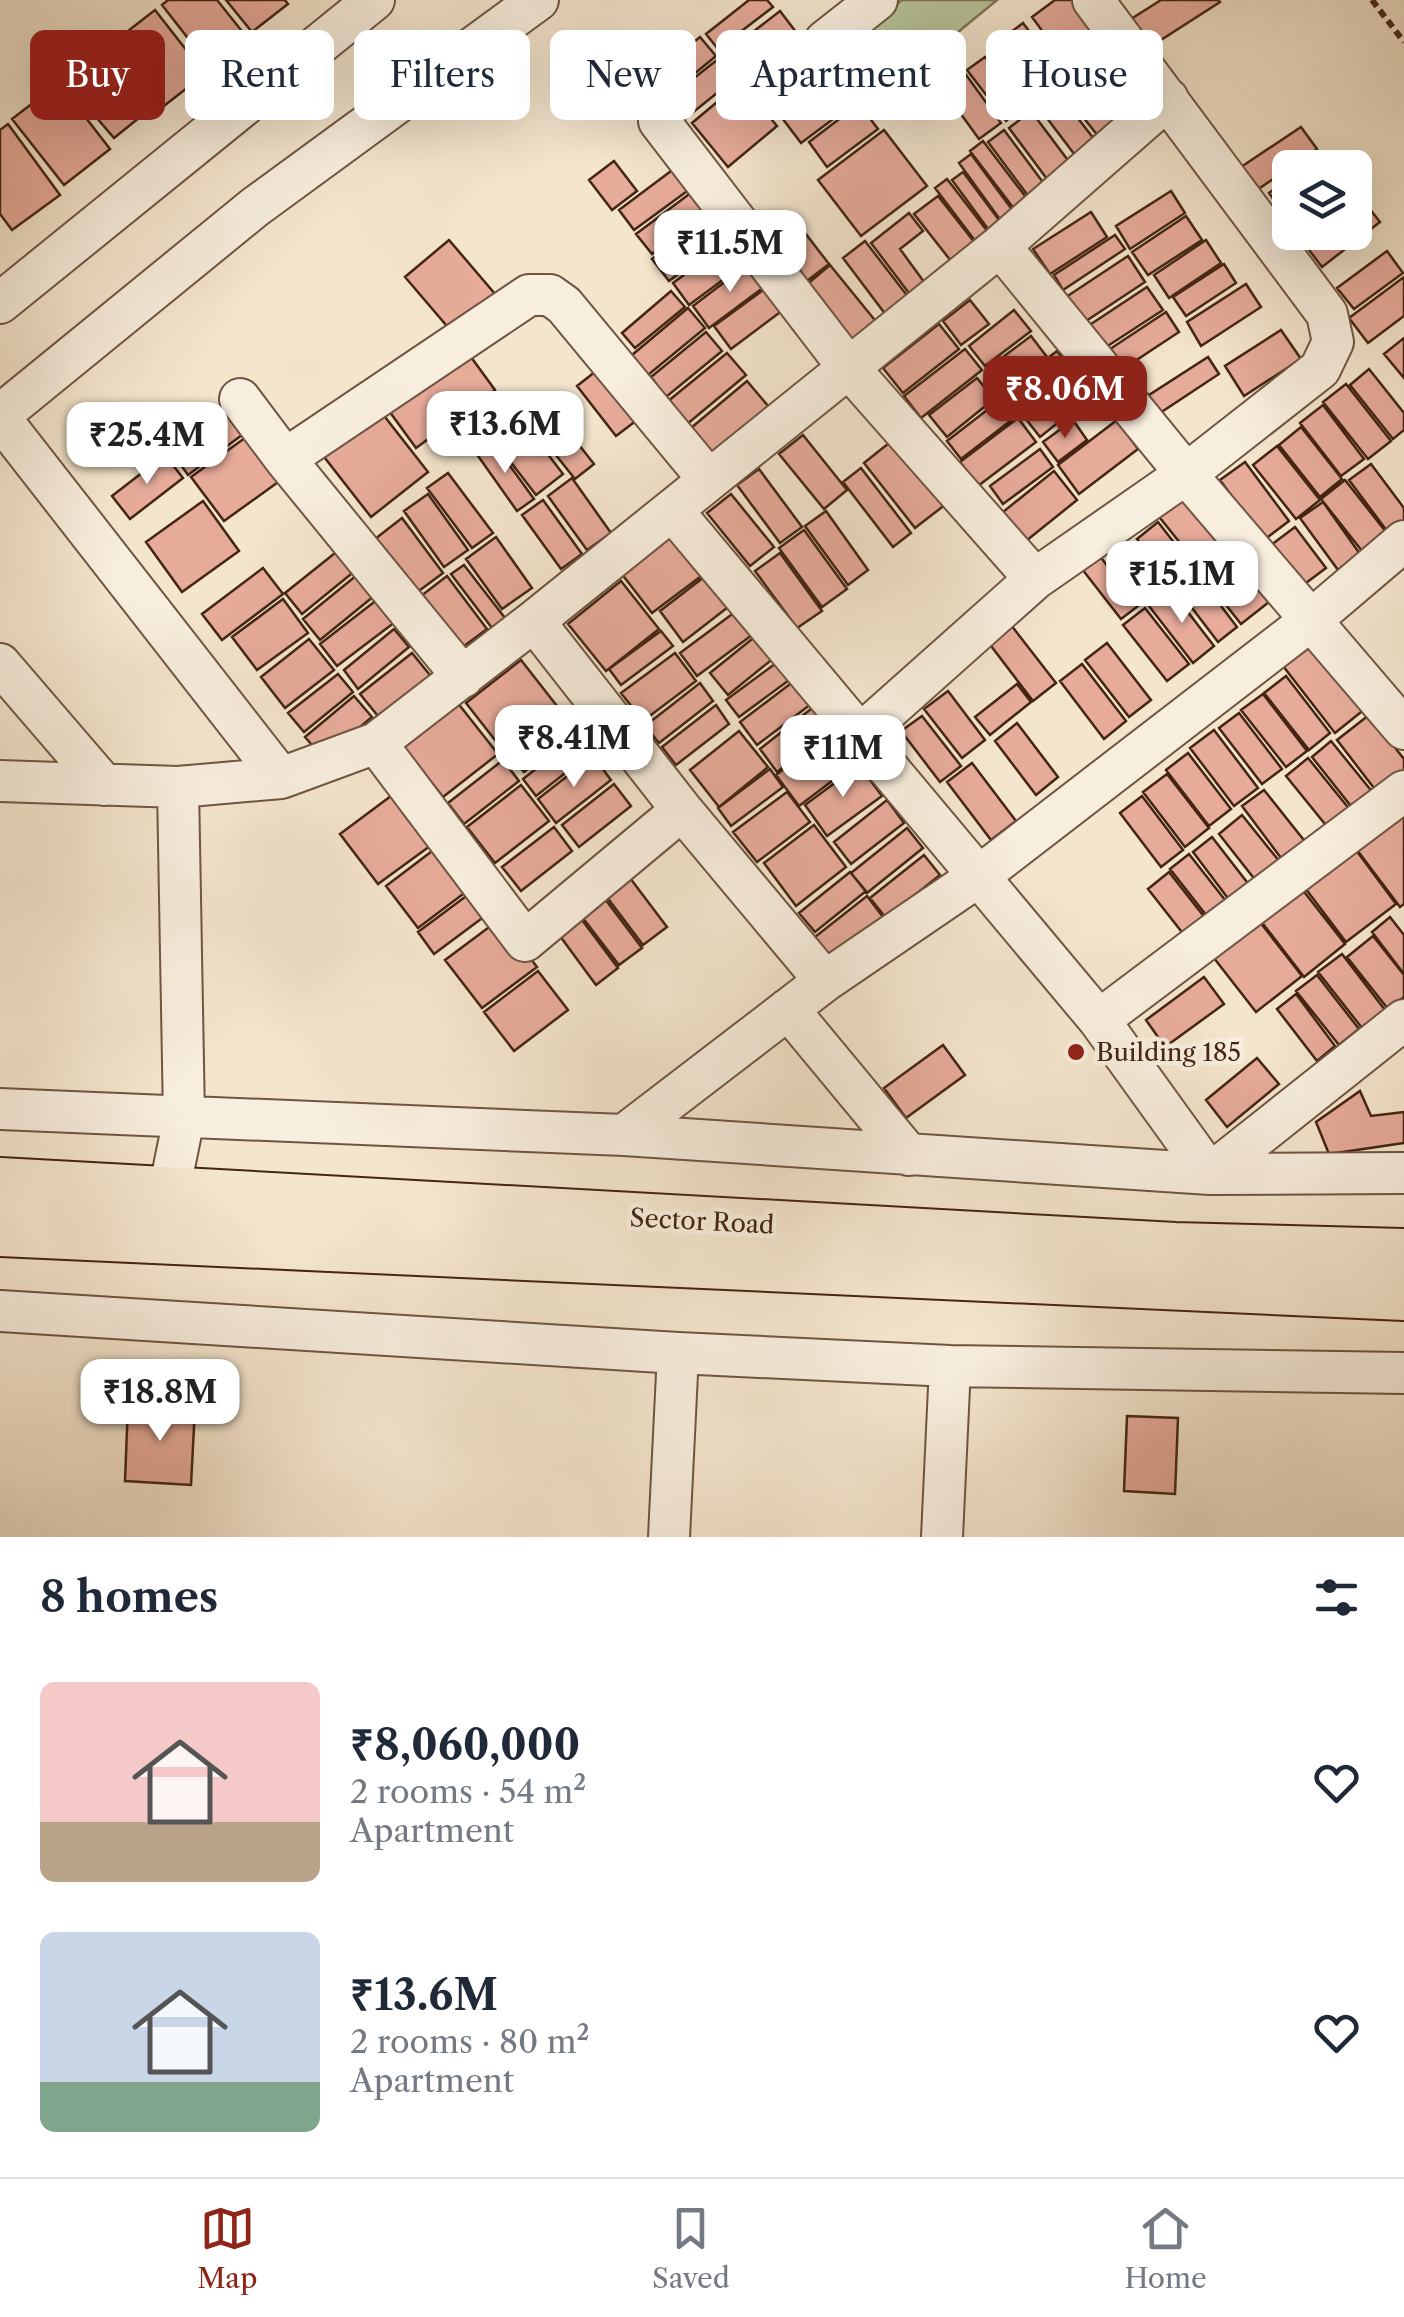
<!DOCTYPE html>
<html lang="en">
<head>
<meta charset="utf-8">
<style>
	body { margin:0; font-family:"Libre Caslon Text",serif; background:#f6f6f7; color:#1f2937; height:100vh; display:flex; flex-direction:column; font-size:38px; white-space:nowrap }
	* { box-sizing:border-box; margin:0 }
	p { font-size:32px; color:#747a83 }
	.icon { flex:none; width:55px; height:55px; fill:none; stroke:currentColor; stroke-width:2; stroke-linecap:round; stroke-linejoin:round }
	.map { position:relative; height:1537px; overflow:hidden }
	.side { display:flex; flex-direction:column; background:#fff; flex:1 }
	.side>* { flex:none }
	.top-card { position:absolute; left:30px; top:30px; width:1345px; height:90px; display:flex; gap:20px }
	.fabs { position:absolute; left:1272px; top:150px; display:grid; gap:20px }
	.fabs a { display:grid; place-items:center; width:100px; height:100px; border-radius:15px; background:#fff; box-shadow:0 10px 40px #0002; font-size:50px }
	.price { position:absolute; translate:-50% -85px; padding:0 22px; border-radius:20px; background:#fff; color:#222; font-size:32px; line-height:65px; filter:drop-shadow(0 2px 5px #0008) }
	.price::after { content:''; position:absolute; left:50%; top:60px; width:30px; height:22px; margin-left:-15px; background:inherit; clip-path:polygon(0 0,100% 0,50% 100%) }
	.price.selected { background:#8f2418; color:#fff }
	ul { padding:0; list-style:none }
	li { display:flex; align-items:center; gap:30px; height:250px; padding:0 40px }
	li span { display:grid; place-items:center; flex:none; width:280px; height:200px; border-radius:15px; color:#555 }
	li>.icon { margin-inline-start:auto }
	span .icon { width:120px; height:120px; fill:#fffc; stroke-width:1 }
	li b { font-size:42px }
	h2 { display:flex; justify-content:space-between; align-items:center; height:120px; padding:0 40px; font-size:42px }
	.tag { padding:0 35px; border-radius:15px; background:#fff; box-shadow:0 10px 40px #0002; font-size:35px; line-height:90px }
	.tag.selected { background:#8f2418; color:#fff }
	.menu { display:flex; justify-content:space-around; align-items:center; height:140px; border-top:2px solid #e0e1e3; background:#fff; font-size:28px; color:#747a83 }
	.menu a { display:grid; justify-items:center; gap:5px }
	.menu .selected { color:#8f2418 }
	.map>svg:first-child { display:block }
	.green { fill:#b8c59b; stroke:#7e7556; stroke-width:2.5 }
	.building { fill:#e7ab9a; stroke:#432512; stroke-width:2.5 }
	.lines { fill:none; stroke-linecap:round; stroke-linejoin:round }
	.minor-casing { stroke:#6f5541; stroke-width:44 }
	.major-casing { stroke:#432512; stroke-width:56 }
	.path { stroke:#432512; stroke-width:6; stroke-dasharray:8 5; stroke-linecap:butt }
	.minor { stroke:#f8eede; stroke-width:40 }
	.major { stroke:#f4e5cd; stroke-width:52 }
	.poi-dot { fill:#8f2418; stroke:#f8eede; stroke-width:4 }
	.labels { text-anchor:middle; stroke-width:9; stroke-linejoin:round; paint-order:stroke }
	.poi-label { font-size:25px; fill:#432512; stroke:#f8eede; text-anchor:start }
	.street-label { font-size:25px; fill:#432512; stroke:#f8eede }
</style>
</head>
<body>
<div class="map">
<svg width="1404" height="1537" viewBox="0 0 1404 1537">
	<rect width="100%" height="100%" fill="#f4e5cd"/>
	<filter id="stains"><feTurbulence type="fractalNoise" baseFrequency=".002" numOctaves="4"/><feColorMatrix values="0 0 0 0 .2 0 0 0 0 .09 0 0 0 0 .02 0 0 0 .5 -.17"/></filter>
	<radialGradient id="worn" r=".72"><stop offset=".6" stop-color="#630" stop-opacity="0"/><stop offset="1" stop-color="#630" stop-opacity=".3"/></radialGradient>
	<path class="green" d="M 902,0 L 997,0 L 877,99 L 839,51 Z"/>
	<path class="building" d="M 168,0 L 217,0 L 249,40 L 212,69 L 162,5 Z
		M 226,0 L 285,0 L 288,4 L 252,32 Z
		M 749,0 L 767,0 L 773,7 L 718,49 L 706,34 Z
		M 1055,0 L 1076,0 L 1107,42 L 1071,70 L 1032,17 Z
		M 1161,0 L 1218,0 L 1220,2 L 1150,47 L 1131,19 Z
		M 155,10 L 205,74 L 160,109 L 110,45 Z
		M 780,11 L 796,32 L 741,74 L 726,53 Z
		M 1023,23 L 1062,75 L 1027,102 L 988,49 Z
		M 801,34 L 826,67 L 771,109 L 746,75 Z
		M 700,37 L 716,56 L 666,97 L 650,78 Z
		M 103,51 L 150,109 L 114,138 L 66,82 Z
		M 722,56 L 738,76 L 686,118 L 670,97 Z
		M 985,57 L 1023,107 L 1006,121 L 967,70 Z
		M 1097,67 L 1135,115 L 1102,141 L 1064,93 Z
		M 830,68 L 856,102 L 801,143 L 776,110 Z
		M 964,72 L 1001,123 L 979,139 L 942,88 Z
		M 741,82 L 777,126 L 728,167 L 692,123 Z
		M 59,83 L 110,149 L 64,185 L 12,119 Z
		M 1056,90 L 1101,148 L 1081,163 L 1037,105 Z
		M 859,104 L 878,129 L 827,167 L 809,142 Z
		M 1031,111 L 1073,167 L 1050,183 L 1009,128 Z
		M 8,124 L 60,195 L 12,230 L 0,214 L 0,130 Z
		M 1301,127 L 1317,149 L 1257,190 L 1241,167 Z
		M 884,130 L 927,186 L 861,236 L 818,180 Z
		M 1004,130 L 1045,185 L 1029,197 L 988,142 Z
		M 983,141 L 1028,200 L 1015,210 L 970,151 Z
		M 971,154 L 1016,215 L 1004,225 L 959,163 Z
		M 1319,156 L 1328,168 L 1303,168 Z
		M 614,161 L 637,191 L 612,210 L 589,180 Z
		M 675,168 L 690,189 L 634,230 L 619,210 Z
		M 963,172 L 1002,224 L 991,233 L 952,180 Z
		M 1290,177 L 1290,205 L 1282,211 L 1269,193 Z
		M 947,179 L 988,232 L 976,242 L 935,188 Z
		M 1171,191 L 1185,213 L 1130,249 L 1116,226 Z
		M 692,192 L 708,213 L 652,254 L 636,234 Z
		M 1358,194 L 1380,222 L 1322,267 L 1300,238 L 1307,232 L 1355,232 L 1355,196 Z
		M 938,196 L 975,243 L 951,261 L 914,214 Z
		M 1091,212 L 1107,237 L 1050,274 L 1033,249 Z
		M 909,213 L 923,231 L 900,249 L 927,286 L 912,297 L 871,243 Z
		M 711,214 L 728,237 L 669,281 L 652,259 Z
		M 1186,216 L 1202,240 L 1148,275 L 1132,252 Z
		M 795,220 L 829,264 L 803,284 L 770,240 Z
		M 1115,235 L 1125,249 L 1063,290 L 1054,275 Z
		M 449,240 L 496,295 L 452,332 L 405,277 Z
		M 731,240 L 747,262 L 689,305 L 673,283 Z
		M 1206,240 L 1221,263 L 1169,298 L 1154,275 Z
		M 865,241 L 909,298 L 886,315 L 843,258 Z
		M 1387,251 L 1403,273 L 1354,309 L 1337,288 Z
		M 1128,256 L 1145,282 L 1083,323 L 1066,297 Z
		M 751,262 L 768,284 L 709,328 L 693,306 Z
		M 1224,264 L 1236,283 L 1186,316 L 1173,297 Z
		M 830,265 L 878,324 L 852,345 L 805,286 Z
		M 1404,277 L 1404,316 L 1368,343 L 1349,318 Z
		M 1246,284 L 1261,307 L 1201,346 L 1187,322 Z
		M 770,285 L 787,307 L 731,349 L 714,326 Z
		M 1147,287 L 1163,310 L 1103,349 L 1088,326 Z
		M 671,291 L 685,307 L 635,348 L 622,333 Z
		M 970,300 L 989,324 L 961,345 L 943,321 Z
		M 688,308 L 705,328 L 648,375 L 632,355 Z
		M 1014,310 L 1031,331 L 985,366 L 969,346 Z
		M 1166,312 L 1179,332 L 1120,371 L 1107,351 Z
		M 939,324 L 959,349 L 903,393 L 883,368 Z
		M 1281,330 L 1301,359 L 1244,396 L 1225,366 Z
		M 706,332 L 722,351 L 666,397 L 651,377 Z
		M 1031,336 L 1047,357 L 1003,390 L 987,369 Z
		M 1404,338 L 1404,378 L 1384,354 Z
		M 463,346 L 495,390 L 416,448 L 384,404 Z
		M 965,349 L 982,370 L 921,418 L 904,396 Z
		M 1057,351 L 1072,371 L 1021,411 L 1005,391 Z
		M 727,353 L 746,375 L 686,425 L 667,402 Z
		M 1208,357 L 1219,374 L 1157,415 L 1146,397 Z
		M 605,364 L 645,414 L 616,436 L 577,386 Z
		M 1369,369 L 1404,413 L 1404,430 L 1393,439 L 1350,385 Z
		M 1077,372 L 1094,394 L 1040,437 L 1022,414 Z
		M 977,378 L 994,399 L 947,437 L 929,415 Z
		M 747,381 L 769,407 L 713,454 L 691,428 Z
		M 1346,384 L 1391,441 L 1368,459 L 1323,402 Z
		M 1004,397 L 1018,415 L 961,459 L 947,441 Z
		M 1323,405 L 1364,459 L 1341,476 L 1300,423 Z
		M 378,408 L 428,472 L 371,517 L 321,453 Z
		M 550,408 L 594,464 L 575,479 L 531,424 Z
		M 225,412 L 242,435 L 188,475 L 171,451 Z
		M 517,414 L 563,474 L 536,495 L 490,435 Z
		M 1018,418 L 1036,442 L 978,486 L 960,462 Z
		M 1073,420 L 1087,440 L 1058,462 L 1043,442 Z
		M 1117,420 L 1138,449 L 1079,494 L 1058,465 Z
		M 1301,427 L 1342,479 L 1320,497 L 1279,445 Z
		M 249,435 L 281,480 L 224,521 L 191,477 Z
		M 803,435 L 847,490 L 824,509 L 779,454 Z
		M 894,439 L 946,504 L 915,528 L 864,463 Z
		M 492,441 L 534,499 L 517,511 L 476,453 Z
		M 1277,446 L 1320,500 L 1296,519 L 1253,465 Z
		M 1040,449 L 1053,467 L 1003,504 L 990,486 Z
		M 165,455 L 183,478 L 130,519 L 112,496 Z
		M 1245,462 L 1289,521 L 1264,540 L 1220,480 Z
		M 1371,464 L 1404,508 L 1404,525 L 1390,535 L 1349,480 Z
		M 861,468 L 911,533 L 893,547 L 843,482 Z
		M 759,469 L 802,527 L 780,543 L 737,485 Z
		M 1054,471 L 1077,500 L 1026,541 L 1003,512 Z
		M 448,473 L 493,533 L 472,548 L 427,488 Z
		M 572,478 L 611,533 L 587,550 L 548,496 Z
		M 1345,480 L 1390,537 L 1366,556 L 1321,499 Z
		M 1181,493 L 1218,540 L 1193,559 L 1156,513 Z
		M 428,494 L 468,550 L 444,567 L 404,511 Z
		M 731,494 L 774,547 L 750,566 L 707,513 Z
		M 543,500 L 582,554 L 561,569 L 522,515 Z
		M 203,501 L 239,551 L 182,592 L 146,542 Z
		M 1323,502 L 1360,554 L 1338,570 L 1300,518 Z
		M 826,511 L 868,570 L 848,585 L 805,526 Z
		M 402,518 L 443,573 L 416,593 L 375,539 Z
		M 1158,522 L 1190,563 L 1169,579 L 1137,539 Z
		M 1295,527 L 1326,568 L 1302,586 L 1271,545 Z
		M 677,530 L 708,571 L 652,613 L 621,573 Z
		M 804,530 L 847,589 L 822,607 L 779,548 Z
		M 496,537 L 532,588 L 502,609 L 466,559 Z
		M 1224,545 L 1269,602 L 1241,624 L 1196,567 Z
		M 340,549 L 356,570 L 302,614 L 285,593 Z
		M 780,553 L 822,611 L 797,628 L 755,571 Z
		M 1099,555 L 1138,606 L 1121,619 L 1082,569 Z
		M 464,565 L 505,618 L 492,628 L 451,574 Z
		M 263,568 L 283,594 L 222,640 L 202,614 Z
		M 1192,568 L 1237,627 L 1218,642 L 1173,583 Z
		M 708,574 L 732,604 L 683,642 L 660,611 Z
		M 357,575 L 374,596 L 320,640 L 303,619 Z
		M 447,576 L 487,629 L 460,649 L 421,596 Z
		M 621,581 L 659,629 L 606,671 L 568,624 Z
		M 1171,590 L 1214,646 L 1193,663 L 1149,606 Z
		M 283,599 L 308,633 L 257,670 L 232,637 Z
		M 378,599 L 395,622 L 337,666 L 320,644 Z
		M 1145,608 L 1189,664 L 1167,681 L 1123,625 Z
		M 739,609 L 756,632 L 697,676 L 680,653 Z
		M 1011,625 L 1056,683 L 1033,701 L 988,642 Z
		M 394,629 L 409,647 L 358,689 L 344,670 Z
		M 661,631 L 673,646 L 621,685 L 609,669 Z
		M 757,635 L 775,657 L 728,695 L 710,673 Z
		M 309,639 L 334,670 L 285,708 L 261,677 Z
		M 1314,642 L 1366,708 L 1335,733 L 1283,666 Z
		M 1107,643 L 1151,700 L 1129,717 L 1085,660 Z
		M 412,653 L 434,680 L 382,721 L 360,694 Z
		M 675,653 L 696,681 L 643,721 L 621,693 Z
		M 783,658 L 796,675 L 739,717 L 726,700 Z
		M 521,660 L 557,706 L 502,749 L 466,703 Z
		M 1082,664 L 1126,721 L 1104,739 L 1060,681 Z
		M 338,674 L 353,692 L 304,732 L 288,713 Z
		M 1286,676 L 1330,733 L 1309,750 L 1264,693 Z
		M 798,678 L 815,701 L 757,745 L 740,722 Z
		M 700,683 L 713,701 L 659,743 L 645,726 Z
		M 1017,684 L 1031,702 L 990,735 L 975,717 Z
		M 948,691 L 985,740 L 962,758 L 924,709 Z
		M 1263,694 L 1307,751 L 1286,767 L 1241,710 Z
		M 354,696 L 372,717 L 323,758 L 305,737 Z
		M 457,702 L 498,754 L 443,797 L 402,745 Z
		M 716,705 L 729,724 L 676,765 L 662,747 Z
		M 816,705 L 833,728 L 777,772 L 760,749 Z
		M 560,712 L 576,731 L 524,772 L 508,753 Z
		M 1239,713 L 1282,769 L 1262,784 L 1219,728 Z
		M 1369,715 L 1404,759 L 1404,771 L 1377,792 L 1337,740 Z
		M 922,716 L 961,766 L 940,782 L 901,731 Z
		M 1017,723 L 1058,777 L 1036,795 L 995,741 Z
		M 1214,730 L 1258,788 L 1234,806 L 1190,748 Z
		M 739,731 L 768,767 L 719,807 L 690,770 Z
		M 834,731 L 857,762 L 799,806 L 776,775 Z
		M 579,735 L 592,752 L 536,796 L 523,779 Z
		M 1331,741 L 1374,794 L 1354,810 L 1312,757 Z
		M 1188,753 L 1231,809 L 1209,826 L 1166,770 Z
		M 593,756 L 611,780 L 556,823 L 538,799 Z
		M 1308,758 L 1351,811 L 1329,829 L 1286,776 Z
		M 503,760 L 519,781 L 464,824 L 448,803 Z
		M 972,763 L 1016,821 L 991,840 L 947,782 Z
		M 859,765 L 882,796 L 827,836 L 805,805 Z
		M 770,769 L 783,787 L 731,826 L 718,808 Z
		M 1167,774 L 1209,828 L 1185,847 L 1143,792 Z
		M 614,784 L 631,806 L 579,847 L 562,825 Z
		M 521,785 L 549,821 L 495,863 L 467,827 Z
		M 403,787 L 441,838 L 378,884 L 340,834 Z
		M 1264,790 L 1307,844 L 1284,862 L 1242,806 Z
		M 787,792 L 810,822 L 757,862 L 733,832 Z
		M 1142,796 L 1183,850 L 1161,867 L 1120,813 Z
		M 887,800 L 904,823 L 851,864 L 834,842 Z
		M 1404,813 L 1404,904 L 1400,907 L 1354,846 Z
		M 1242,815 L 1284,867 L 1260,886 L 1219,834 Z
		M 814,825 L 846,867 L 796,906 L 764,863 Z
		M 554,827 L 572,851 L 521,891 L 502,867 Z
		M 907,828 L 923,848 L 867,893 L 851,873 Z
		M 1212,837 L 1250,886 L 1230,901 L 1193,852 Z
		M 444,842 L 475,885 L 418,928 L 386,886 Z
		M 1353,846 L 1396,904 L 1346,942 L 1302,884 Z
		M 1189,854 L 1229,905 L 1210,920 L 1170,869 Z
		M 924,855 L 940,875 L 886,918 L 870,898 Z
		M 850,872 L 866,891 L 815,932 L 799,913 Z
		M 1169,872 L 1213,928 L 1192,945 L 1148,889 Z
		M 627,874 L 667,927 L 643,945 L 603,892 Z
		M 1298,884 L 1345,944 L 1304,977 L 1257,916 Z
		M 473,891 L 489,913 L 434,954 L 418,932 Z
		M 602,895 L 642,948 L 619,965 L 579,913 Z
		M 867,896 L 886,921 L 834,963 L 815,937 Z
		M 579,916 L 618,968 L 596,985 L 557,932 Z
		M 1256,917 L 1302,976 L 1256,1012 L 1210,953 Z
		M 1390,917 L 1404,935 L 1404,974 L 1372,932 Z
		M 500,919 L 537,967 L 482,1008 L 445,960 Z
		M 1373,936 L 1404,975 L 1404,997 L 1388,1009 L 1347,957 Z
		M 1342,954 L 1385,1010 L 1362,1028 L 1318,972 Z
		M 538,971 L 568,1010 L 514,1051 L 484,1012 Z
		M 1317,975 L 1359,1029 L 1339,1045 L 1296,991 Z
		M 1204,977 L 1224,1004 L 1165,1047 L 1146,1020 Z
		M 1296,994 L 1335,1046 L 1317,1061 L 1277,1009 Z
		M 943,1045 L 965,1075 L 906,1118 L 884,1088 Z
		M 1257,1058 L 1279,1084 L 1227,1127 L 1206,1100 Z
		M 1360,1091 L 1371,1116 L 1404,1112 L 1404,1143 L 1329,1154 L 1316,1122 Z
		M 128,1404 L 195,1408 L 191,1485 L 125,1481 Z
		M 1127,1416 L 1178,1418 L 1175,1494 L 1124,1491 Z"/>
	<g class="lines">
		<g class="minor-casing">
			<path id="minor" d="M 825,41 L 877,0
				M 659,121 L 848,367 L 1035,579
				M 1000,246 L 1186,474 L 1404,729
				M 0,303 L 374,0
				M 240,399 L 285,459 L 463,677
				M 0,415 L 255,207 L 538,0
				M 0,418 L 281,778
				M 285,459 L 529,295 L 550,295 L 564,305 L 709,480
				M 672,510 L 1099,1020 L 1210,1174
				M 534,621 L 682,810 L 825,981
				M 0,664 L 104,785
				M 861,734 L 1035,579 L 1186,474 L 1320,369 L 1333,342 L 1327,314 L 1093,0
				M 376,743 L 525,941 L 682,810
				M 0,781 L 178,787 L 281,778 L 376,743 L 534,621 L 1000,246 L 1168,99
				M 788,1009 L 909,1155
				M 1099,1020 L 1404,791
				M 0,1109 L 624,1135 L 1210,1174 L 1404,1173
				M 624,1135 L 825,981 L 979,876 L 1310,621 L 1404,541
				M 1210,1174 L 1404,1020
				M 163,1221 L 184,1118 L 178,787
				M 0,1311 L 678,1353 L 950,1366 L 1404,1373
				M 669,1537 L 678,1353
				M 942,1537 L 950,1366"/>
		</g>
		<g class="major-casing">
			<path id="major" d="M 0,1184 L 1175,1249 L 1404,1255
				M 0,1230 L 1404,1294"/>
		</g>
		<path class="path" d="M 1372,0 L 1404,42"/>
		<use href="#minor" class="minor"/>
		<use href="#major" class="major"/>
	</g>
	<circle class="poi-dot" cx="1076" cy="1052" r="10"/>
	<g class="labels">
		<g class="poi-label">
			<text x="1096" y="1061">Building 185</text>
		</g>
		<g class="street-label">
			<text transform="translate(702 1221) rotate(3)" y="9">Sector Road</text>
		</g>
	</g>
	<rect width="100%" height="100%" filter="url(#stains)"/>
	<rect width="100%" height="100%" fill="url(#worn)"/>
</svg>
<div class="fabs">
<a><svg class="icon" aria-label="layers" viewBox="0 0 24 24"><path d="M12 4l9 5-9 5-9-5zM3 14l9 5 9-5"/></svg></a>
</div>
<b class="price" style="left:730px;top:295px">₹11.5M</b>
<b class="price selected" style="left:1065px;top:441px">₹8.06M</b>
<b class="price" style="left:505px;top:476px">₹13.6M</b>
<b class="price" style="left:147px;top:487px">₹25.4M</b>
<b class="price" style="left:1182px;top:626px">₹15.1M</b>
<b class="price" style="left:574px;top:790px">₹8.41M</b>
<b class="price" style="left:843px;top:800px">₹11M</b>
<b class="price" style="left:160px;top:1444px">₹18.8M</b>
<div class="top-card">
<a class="tag selected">Buy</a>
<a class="tag">Rent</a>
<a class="tag">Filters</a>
<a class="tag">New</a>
<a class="tag">Apartment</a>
<a class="tag">House</a>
</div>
</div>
<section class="side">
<h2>8 homes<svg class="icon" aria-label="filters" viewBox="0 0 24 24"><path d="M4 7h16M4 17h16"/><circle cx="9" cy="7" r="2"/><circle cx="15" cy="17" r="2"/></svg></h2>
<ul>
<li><span style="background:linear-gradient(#f6c9c9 70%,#b9a48a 0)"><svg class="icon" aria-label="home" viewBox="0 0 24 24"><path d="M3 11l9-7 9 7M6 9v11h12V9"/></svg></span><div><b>₹8,060,000</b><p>2 rooms · 54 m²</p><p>Apartment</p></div><svg class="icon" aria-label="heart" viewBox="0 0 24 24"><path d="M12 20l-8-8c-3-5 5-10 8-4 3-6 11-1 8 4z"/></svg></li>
<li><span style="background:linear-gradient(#c9d6e8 75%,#7fa58c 0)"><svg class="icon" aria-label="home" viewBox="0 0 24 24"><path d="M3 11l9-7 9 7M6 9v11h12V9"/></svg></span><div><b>₹13.6M</b><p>2 rooms · 80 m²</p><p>Apartment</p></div><svg class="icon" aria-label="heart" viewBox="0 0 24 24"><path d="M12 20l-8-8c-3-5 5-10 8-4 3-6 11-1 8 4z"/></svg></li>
</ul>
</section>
<nav class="menu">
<a class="selected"><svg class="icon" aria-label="map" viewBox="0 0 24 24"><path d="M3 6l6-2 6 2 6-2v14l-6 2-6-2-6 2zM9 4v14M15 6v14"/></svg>Map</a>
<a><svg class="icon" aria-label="saved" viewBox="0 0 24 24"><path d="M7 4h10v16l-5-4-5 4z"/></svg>Saved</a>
<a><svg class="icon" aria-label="home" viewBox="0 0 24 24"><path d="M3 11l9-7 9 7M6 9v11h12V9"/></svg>Home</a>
</nav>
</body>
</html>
